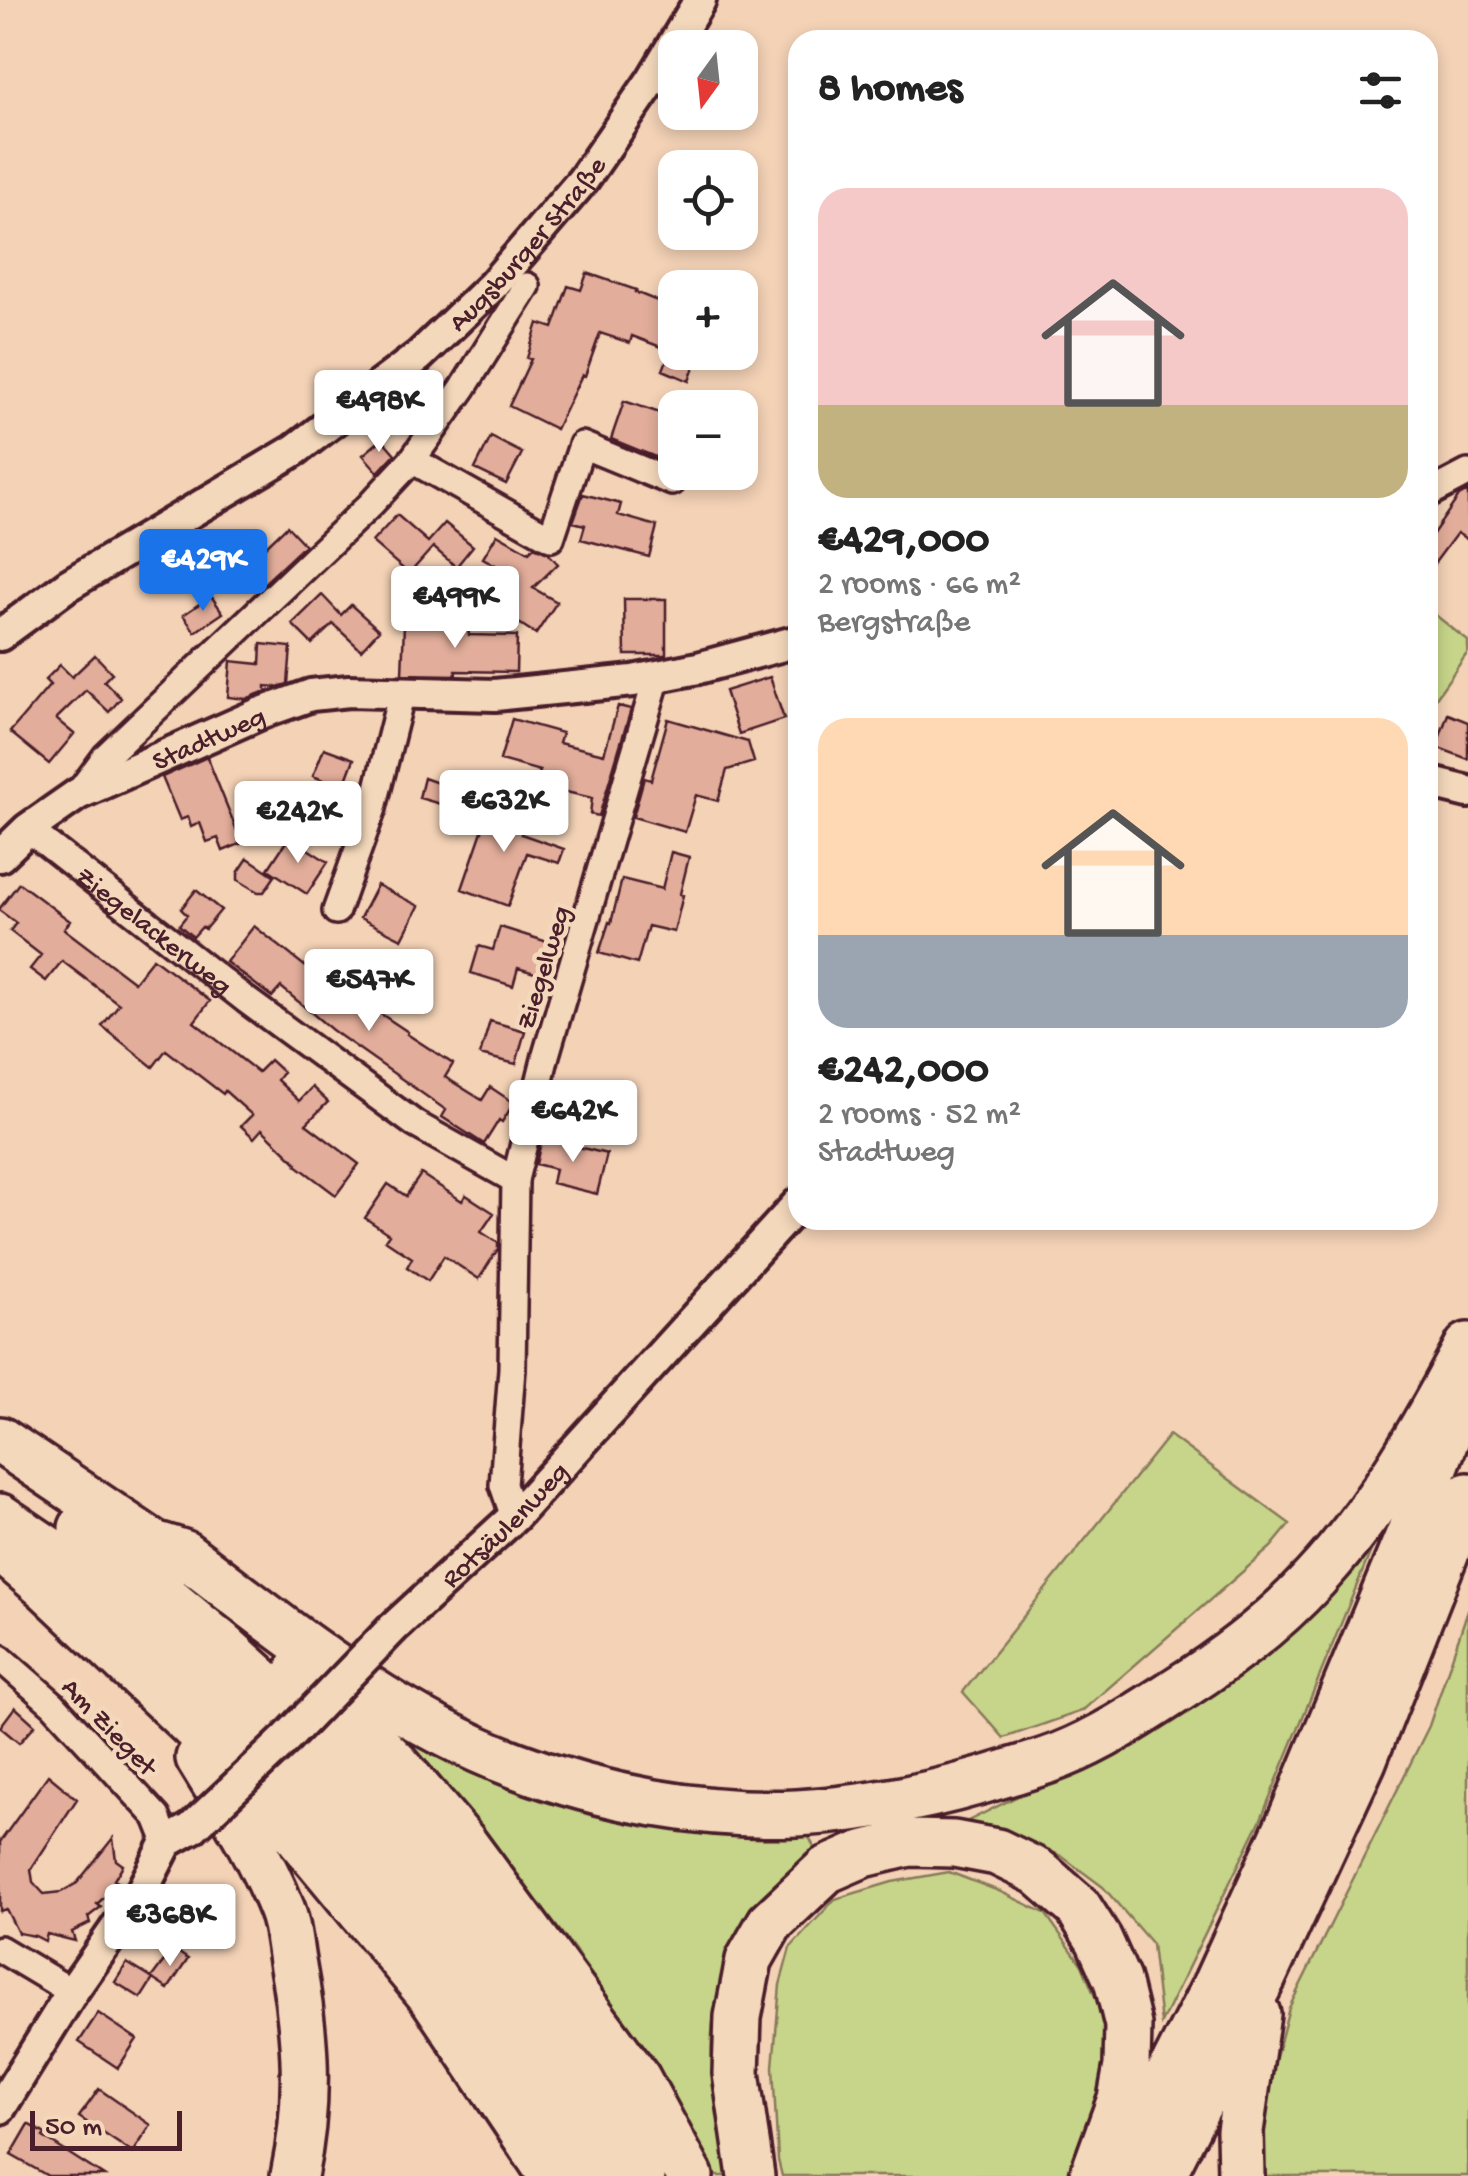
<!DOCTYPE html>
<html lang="en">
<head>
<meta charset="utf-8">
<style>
	body { margin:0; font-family:"Gochi Hand",sans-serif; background:#f6f6f6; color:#222; height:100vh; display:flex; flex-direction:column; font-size:38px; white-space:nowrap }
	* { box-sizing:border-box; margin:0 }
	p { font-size:32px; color:#767676 }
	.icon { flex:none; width:55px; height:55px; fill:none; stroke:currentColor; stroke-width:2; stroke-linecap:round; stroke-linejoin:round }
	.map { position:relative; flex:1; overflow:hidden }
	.side { position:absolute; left:788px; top:30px; width:650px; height:1200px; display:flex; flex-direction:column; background:#fff; border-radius:30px; box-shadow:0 5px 15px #0003 }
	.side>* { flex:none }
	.needle { width:65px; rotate:195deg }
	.buttons { position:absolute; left:658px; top:30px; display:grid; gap:20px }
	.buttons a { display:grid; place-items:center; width:100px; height:100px; border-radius:20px; background:#fff; box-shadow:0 5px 15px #0003; font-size:50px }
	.scale { position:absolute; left:30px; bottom:25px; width:152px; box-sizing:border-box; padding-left:10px; border:5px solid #4a1f2b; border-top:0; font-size:28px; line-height:35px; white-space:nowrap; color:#4a1f2b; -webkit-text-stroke:8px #f4d8bb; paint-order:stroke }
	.price { position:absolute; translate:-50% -85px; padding:0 22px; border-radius:10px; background:#fff; color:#222; font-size:32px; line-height:65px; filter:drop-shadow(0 2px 5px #0008) }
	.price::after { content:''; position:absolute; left:50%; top:60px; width:30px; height:22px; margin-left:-15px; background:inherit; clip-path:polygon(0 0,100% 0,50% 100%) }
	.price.current { background:#1a73e8; color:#fff }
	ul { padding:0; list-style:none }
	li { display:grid; align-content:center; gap:20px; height:530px; padding:0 30px }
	li span { display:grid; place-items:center; height:310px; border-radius:30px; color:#555 }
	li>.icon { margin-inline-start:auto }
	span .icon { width:180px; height:180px; fill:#fffc; stroke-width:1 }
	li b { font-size:42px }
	h2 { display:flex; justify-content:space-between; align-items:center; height:120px; padding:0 30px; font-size:42px }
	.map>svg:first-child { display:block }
	.green { fill:#c6d589; stroke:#887a5a; stroke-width:2.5 }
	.building { fill:#e2ad9a; stroke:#4a1f2b; stroke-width:2.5 }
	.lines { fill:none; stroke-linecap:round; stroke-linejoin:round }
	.minor-casing { stroke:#4a1f2b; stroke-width:32 }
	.tertiary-casing { stroke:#4a1f2b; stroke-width:38 }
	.motorway-casing { stroke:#4a1f2b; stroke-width:52 }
	.minor { stroke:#f4d8bb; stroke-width:25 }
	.tertiary { stroke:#f4d8bb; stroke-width:30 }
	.motorway { stroke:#f4d8bb; stroke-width:45 }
	.tertiary-bridge-casing { stroke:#4a1f2b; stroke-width:38; stroke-linecap:butt }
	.tertiary-bridge { stroke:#f4d8bb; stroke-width:30 }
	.labels { text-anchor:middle; stroke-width:9; stroke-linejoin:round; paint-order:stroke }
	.street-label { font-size:28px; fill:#4a1f2b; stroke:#f4d8bb }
</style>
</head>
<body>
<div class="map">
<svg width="1468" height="2176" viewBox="0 0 1468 2176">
	<rect width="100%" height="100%" fill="#f3d2b6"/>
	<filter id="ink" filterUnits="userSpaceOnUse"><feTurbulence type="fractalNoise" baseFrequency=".01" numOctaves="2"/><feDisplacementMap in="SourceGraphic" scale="20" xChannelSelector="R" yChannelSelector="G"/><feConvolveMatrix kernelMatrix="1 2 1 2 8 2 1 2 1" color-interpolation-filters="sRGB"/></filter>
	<g filter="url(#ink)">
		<path class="green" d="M 1428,609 L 1468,641 L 1468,652 L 1428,709 Z
			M 1169,1435 L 1290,1524 L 1271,1547 L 1082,1711 L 1004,1738 L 963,1692 Z
			M 1384,1519 L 1261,1819 L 1161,2023 L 1152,1944 L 1103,1887 L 1060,1855 L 968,1821 L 1198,1706 L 1308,1609 Z
			M 1468,1610 L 1468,2176 L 1257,2176 L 1252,2148 L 1289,2008 L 1429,1726 Z
			M 401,1735 L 805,1829 L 815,1849 C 802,1861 787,1872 776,1885 C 729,1940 705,2004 713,2077 C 718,2110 725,2143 730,2176 L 711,2176 L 575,1950 L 476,1823 Z
			M 949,1872 L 999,1891 L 1045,1913 L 1082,1965 L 1108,2028 L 1105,2102 L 1070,2176 L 782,2176 L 778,2160 L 773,2067 L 780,1985 L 790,1948 L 835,1899 L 892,1882 Z"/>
		<path class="building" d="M 587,273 L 636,290 L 635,292 L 675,308 L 675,352 L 690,352 L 698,356 L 689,381 L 663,370 L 670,352 L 674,352 L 632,336 L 630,343 L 600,333 L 585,376 L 582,375 L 556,429 L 509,406 L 531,359 L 527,358 L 538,323 L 553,328 L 568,286 L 581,290 Z
			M 624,401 L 675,418 L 675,434 L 665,461 L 611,439 Z
			M 491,437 L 522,453 L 506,484 L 475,469 Z
			M 382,439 L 395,454 L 378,472 L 363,455 Z
			M 1468,491 L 1468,540 L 1457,533 L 1428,572 L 1428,541 L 1459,496 Z
			M 583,494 L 621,504 L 618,515 L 657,526 L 649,557 L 581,539 L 585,525 L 573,522 Z
			M 397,515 L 428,542 L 445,523 L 473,546 L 456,567 L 433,547 L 409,574 L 372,542 Z
			M 287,526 L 305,545 L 256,591 L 239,572 Z
			M 497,534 L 529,552 L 534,547 L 548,553 L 558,564 L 533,588 L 557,602 L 536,634 L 491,605 L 511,574 L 483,558 Z
			M 322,595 L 341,615 L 351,605 L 379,630 L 361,650 L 333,624 L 312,644 L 292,624 Z
			M 211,596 L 223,613 L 195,632 L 183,615 Z
			M 624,599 L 666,599 L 666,655 L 625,655 Z
			M 404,624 L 468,627 L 469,635 L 517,636 L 516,672 L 456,671 L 456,675 L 402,674 Z
			M 261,644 L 291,647 L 288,684 L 277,687 L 266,686 L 266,691 L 246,699 L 228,697 L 231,661 L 260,664 Z
			M 95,655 L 112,673 L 104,681 L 121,698 L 109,712 L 86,690 L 56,719 L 74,734 L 49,764 L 10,732 L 50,685 L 45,680 L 60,665 L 72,677 Z
			M 770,677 L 784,719 L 739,734 L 725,691 Z
			M 618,706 L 631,709 L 599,816 L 590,814 L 592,798 L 536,785 L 540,771 L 500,760 L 512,719 L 562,733 L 559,743 L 604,754 Z
			M 1448,714 L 1468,722 L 1468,759 L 1436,747 Z
			M 668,719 L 748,742 L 754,762 L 727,770 L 718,801 L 696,795 L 685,832 L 633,817 L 644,778 L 651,780 Z
			M 324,748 L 354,759 L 343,788 L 313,776 Z
			M 207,757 L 242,843 L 223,851 L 218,838 L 207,842 L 200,823 L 191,827 L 188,817 L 180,820 L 162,777 Z
			M 424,778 L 463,792 L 458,809 L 419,798 Z
			M 492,802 L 527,814 L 521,834 L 564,849 L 559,863 L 527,853 L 508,906 L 462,889 Z
			M 289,837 L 328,862 L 307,894 L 268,869 Z
			M 671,852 L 689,857 L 680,894 L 683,895 L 674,932 L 648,926 L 637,964 L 599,953 L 609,922 L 611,923 L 622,879 L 662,889 Z
			M 248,858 L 275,876 L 264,892 L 258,892 L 238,880 L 238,873 Z
			M 19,883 L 70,921 L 64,929 L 134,982 L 153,958 L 210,1001 L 194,1022 L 258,1072 L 270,1060 L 283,1072 L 277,1080 L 299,1101 L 312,1087 L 328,1102 L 306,1124 L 359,1164 L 336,1195 L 296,1165 L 297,1163 L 262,1129 L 254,1138 L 241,1126 L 252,1115 L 225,1091 L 223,1094 L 166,1050 L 153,1067 L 102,1026 L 119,1004 L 62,961 L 46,981 L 30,969 L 41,955 L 10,931 L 16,923 L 0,911 L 0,908 Z
			M 377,885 L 419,906 L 402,939 L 360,918 Z
			M 196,890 L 221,910 L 205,929 L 202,927 L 193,937 L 179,925 L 187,915 L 181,909 Z
			M 254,926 L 316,975 L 317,972 L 362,1010 L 366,1004 L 408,1032 L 407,1034 L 453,1064 L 445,1077 L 482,1100 L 490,1087 L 514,1103 L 502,1122 L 499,1120 L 484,1144 L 442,1117 L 446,1110 L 332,1030 L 281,987 L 272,997 L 226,962 Z
			M 500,927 L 551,943 L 541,975 L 518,968 L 513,986 L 471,973 L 479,946 L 493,950 Z
			M 490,1021 L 525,1031 L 516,1064 L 480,1055 Z
			M 542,1138 L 607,1154 L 597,1194 L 552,1183 L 555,1169 L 536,1164 Z
			M 421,1174 L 462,1201 L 466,1195 L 494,1213 L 481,1232 L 498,1243 L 498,1249 L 479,1279 L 444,1256 L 428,1281 L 407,1267 L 412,1258 L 385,1240 L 389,1234 L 365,1218 L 388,1184 L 406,1196 Z
			M 15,1707 L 35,1725 L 19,1743 L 0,1727 Z
			M 48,1775 L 77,1799 L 31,1869 L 33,1882 L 44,1894 L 61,1892 L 77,1883 L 113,1838 L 116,1860 L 123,1865 L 114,1880 L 120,1883 L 97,1904 L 101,1907 L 88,1917 L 90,1923 L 72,1932 L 75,1941 L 47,1934 L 45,1941 L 35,1936 L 18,1933 L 6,1909 L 0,1911 L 0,1842 Z
			M 173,1949 L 188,1959 L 168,1989 L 151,1978 Z
			M 127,1963 L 153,1979 L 141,1998 L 115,1982 Z
			M 98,2013 L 137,2039 L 118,2068 L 79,2042 Z
			M 99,2089 L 151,2125 L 133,2153 L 79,2117 Z
			M 29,2124 L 45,2134 L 43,2137 L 104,2176 L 48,2176 L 11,2155 Z"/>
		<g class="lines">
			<g class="minor-casing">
				<g id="minor">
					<path d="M 412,460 L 551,538 L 582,445 L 672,482"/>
					<path d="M 1428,494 L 1468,473"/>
					<path d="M 78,794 L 106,756 L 370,505 L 412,460 L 463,388 L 527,286"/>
					<path id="s1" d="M 28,829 L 246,1000 L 415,1124 L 515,1180"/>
					<path d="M 336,911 L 373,808 L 402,692"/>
					<path d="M 514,1517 L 503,1485 L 512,1369 L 515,1180 L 546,1055 L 657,677"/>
					<path d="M 0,1658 L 53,1704 L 157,1817 L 167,1842"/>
					<path d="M 0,1949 L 72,1992"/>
				</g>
			</g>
			<g class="tertiary-casing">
				<g id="tertiary">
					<path id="s2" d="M 0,635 L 68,585 L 295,450 L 419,356 L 493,285 L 583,180 L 652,80 L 700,0"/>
					<path d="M 1428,782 L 1468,792"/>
					<path id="s3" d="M 0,856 L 28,829 L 78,794 L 261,713 L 311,695 L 349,691 L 495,695 L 633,681 L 698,668 L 798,641"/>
					<path id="s4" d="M 393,1628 L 514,1517 L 798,1204"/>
					<path d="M 0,2108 L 72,1992 L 142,1891 L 167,1842 L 192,1828"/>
				</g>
			</g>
			<g class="motorway-casing">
				<path id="motorway" d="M 0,1440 L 154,1544 L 176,1561
					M 0,1517 L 62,1559 L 165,1644 L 326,1806 L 474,1985 L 525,2059 L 595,2176
					M 82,1528 L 220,1643 L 293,1709 L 372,1796 L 445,1880 L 565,2044 L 642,2176
					M 154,1544 L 183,1553 C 287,1632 392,1719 516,1765 C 602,1798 704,1817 797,1813 C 869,1809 942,1794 1010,1772 C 1027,1767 1045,1762 1062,1755 C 1102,1739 1140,1714 1177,1690 C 1226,1659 1275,1622 1315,1578 C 1379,1509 1424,1428 1468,1346
					M 0,1548 L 46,1587 L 218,1750 L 300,1838 L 433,1998 L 552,2176
					M 300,1668 L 397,1765 L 463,1842 L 637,2078 L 690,2176
					M 199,1758 C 229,1807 260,1855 281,1908 C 288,1924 289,1944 292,1961 C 306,2037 310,2100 294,2176
					M 1120,2172 L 1214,1988 L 1293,1815 L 1413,1525 L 1456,1412
					M 751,2176 L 736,2073 L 738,2017 L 749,1960 L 770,1923 L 826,1870 L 863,1854 L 909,1843 L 954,1844 L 997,1852 L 1038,1872 L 1078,1907 L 1099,1940 L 1117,1980 L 1128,2025 L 1127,2066 L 1121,2099 L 1093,2176
					M 1162,2176 L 1262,1979 L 1363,1761 L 1468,1496
					M 1241,2176 L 1240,2131 L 1257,2014"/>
			</g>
			<use href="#minor" class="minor"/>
			<use href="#tertiary" class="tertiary"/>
			<use href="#motorway" class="motorway"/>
			<g class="tertiary-bridge-casing">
				<path id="tertiary-bridge" d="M 192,1828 L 286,1739 L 393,1628"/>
			</g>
			<use href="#tertiary-bridge" class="tertiary-bridge"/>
		</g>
	</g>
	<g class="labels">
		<g class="street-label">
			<text dy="10" stroke="none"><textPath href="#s2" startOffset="660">Augsburger Straße</textPath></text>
			<text dy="10" stroke="none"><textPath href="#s3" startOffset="242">Stadtweg</textPath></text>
			<text dy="10" stroke="none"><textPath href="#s1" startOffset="162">Ziegelackerweg</textPath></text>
			<text transform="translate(541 967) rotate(-73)" y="10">Ziegelweg</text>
			<text dy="10" stroke="none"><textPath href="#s4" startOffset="152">Rotsäulenweg</textPath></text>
			<text transform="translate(111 1725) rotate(46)" y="10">Am Zieget</text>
		</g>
	</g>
</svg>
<div class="buttons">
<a><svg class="needle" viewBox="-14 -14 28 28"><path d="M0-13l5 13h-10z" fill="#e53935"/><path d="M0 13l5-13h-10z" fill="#767676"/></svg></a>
<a><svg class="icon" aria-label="locate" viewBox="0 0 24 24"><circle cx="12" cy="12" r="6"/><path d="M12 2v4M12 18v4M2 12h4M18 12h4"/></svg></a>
<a>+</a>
<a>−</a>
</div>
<div class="scale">50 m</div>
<b class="price" style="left:379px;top:455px">€498K</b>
<b class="price current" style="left:203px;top:614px">€429K</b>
<b class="price" style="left:455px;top:651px">€499K</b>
<b class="price" style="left:504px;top:855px">€632K</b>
<b class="price" style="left:298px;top:866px">€242K</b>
<b class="price" style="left:369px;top:1034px">€547K</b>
<b class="price" style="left:573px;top:1165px">€642K</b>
<b class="price" style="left:170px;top:1969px">€368K</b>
<section class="side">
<h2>8 homes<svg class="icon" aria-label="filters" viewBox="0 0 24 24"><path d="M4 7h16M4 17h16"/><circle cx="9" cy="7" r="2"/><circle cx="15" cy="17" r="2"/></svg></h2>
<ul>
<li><span style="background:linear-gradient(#f6c9c9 70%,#c2b280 0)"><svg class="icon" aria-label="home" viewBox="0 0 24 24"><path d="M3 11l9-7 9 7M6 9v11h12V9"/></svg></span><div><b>€429,000</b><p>2 rooms · 66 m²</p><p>Bergstraße</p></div></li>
<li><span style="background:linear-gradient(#ffd9b3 70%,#9aa5b1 0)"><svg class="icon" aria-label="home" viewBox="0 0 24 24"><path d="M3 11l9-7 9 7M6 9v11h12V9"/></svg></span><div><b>€242,000</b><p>2 rooms · 52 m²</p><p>Stadtweg</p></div></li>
</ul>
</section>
</div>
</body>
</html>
